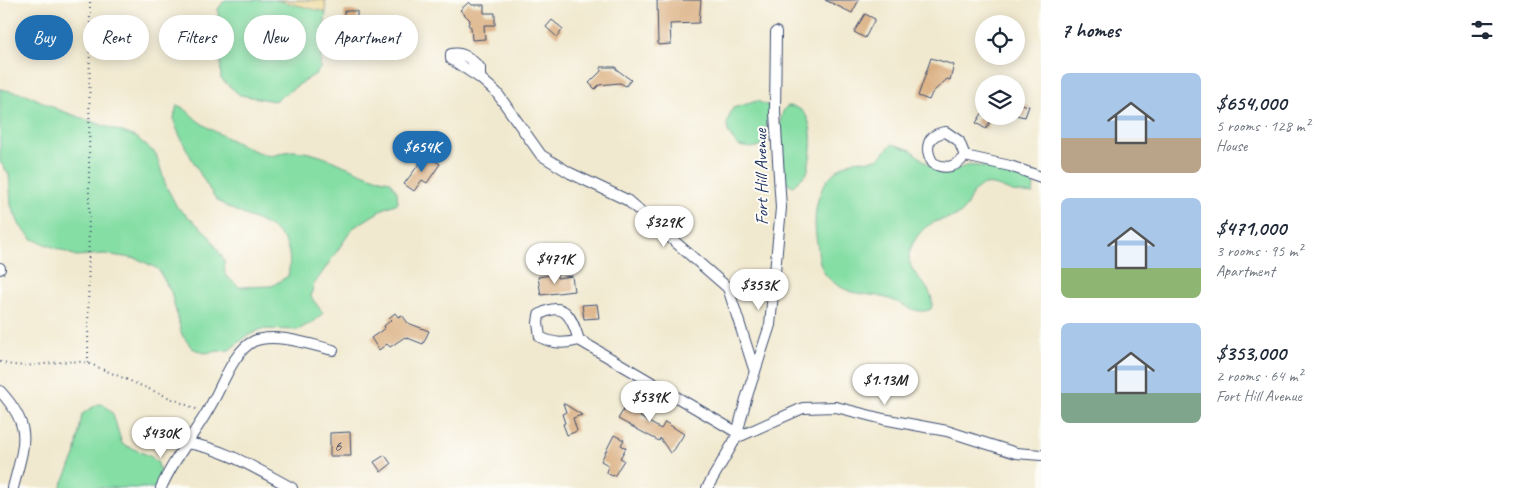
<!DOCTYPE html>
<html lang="en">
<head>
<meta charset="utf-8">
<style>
	body { margin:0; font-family:Caveat,sans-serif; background:#f6f6f7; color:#1f2937; height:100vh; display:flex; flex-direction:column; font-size:19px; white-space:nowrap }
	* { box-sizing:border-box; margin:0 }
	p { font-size:16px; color:#747a83 }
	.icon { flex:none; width:28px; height:28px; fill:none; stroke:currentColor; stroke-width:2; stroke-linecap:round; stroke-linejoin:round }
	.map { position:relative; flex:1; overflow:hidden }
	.drawer { display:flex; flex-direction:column; background:#fff; width:475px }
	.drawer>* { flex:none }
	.hud { position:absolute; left:15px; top:15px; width:475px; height:45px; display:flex; gap:10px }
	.tools { position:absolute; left:975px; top:15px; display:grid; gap:10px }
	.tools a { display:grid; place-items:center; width:50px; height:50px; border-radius:50%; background:#fff; box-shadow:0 2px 12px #0003; font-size:25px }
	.price { position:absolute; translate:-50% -42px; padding:0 11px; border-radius:18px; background:#fff; color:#222; font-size:16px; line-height:32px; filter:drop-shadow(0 1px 2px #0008) }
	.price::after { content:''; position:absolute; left:50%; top:30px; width:15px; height:11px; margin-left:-8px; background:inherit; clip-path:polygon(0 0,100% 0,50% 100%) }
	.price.selected { background:#1f6fb2; color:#fff }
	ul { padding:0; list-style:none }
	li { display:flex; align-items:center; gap:15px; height:125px; padding:0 20px }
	li span { display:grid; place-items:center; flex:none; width:140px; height:100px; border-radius:8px; color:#555 }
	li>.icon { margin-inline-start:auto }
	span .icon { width:60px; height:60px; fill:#fffc; stroke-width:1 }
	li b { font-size:21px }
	h2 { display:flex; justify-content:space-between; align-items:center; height:60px; padding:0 20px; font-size:21px }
	.pill { padding:0 18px; border-radius:22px; background:#fff; box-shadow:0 2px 12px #0003; font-size:18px; line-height:45px }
	.pill.selected { background:#1f6fb2; color:#fff }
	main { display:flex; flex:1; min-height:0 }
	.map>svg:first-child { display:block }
	.green { fill:#85dea4; stroke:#508681 }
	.sand { fill:#eeda9e; stroke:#84847e }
	.building { fill:#dbb184 }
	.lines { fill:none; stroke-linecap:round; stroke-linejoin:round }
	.minor-casing { stroke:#3b4b6f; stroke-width:12 }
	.path { stroke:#3b4b6f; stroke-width:2; stroke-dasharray:1 4; stroke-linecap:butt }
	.minor { stroke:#fff; stroke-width:10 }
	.labels { text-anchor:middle; stroke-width:4; stroke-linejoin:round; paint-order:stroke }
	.number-label { font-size:15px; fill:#4b5068 }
	.street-label { font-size:18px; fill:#1b2f5e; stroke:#fdfcf7 }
</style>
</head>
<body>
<main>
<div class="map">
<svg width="1041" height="488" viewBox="0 0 1041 488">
	<rect width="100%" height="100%" fill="#fdfcf7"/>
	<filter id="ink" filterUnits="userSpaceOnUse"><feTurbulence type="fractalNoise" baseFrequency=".02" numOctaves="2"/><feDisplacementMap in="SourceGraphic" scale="10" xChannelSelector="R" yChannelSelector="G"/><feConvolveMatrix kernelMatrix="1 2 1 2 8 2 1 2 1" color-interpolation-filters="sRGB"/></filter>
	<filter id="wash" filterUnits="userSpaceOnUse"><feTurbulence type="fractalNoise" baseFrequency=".0096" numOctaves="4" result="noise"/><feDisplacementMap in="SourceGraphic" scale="20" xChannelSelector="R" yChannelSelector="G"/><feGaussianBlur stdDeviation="1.12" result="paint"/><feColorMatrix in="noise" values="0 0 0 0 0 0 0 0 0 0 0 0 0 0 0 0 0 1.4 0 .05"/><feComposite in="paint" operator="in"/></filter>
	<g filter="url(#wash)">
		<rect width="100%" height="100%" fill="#f1e9cf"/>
		<path class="green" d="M 225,0 L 325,0 L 326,12 L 320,68 L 317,73 L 274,101 L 240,95 L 221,79 L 218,9 Z
			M 0,89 L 26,94 L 59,110 L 136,137 L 156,154 L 166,186 L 177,207 L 208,234 L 224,260 L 225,275 L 239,287 L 272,286 L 288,276 C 299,221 250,224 218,201 C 211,195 174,129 174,120 C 174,116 176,110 177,105 C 188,109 192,117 201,123 C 216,133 239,144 255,151 C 278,161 276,151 295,151 C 329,153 357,176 390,181 L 397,192 L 398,203 L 385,208 L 353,228 L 313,286 L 311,297 L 323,313 L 316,320 L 298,330 L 262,329 L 247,336 L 229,350 L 204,353 L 192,348 L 182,335 L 171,292 L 158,269 L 138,259 L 105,254 L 76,256 L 32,239 L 20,226 L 11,205 L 9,174 L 0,162 Z
			M 757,101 L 769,106 L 771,110 C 760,132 775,154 739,146 C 725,133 724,124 733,108 Z
			M 787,106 C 819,105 812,153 807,173 L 793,186 L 782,181 C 781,164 774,117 787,106 Z
			M 893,144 L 911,150 L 940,174 C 950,175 957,168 966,166 C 979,163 1024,176 1034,185 L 1033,194 C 1026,193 1019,193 1013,192 C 1003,189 995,183 984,185 C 971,188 970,203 963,211 C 954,220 945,217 935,222 C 922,226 909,245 909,258 C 910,278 938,288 931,309 C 916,316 903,303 889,299 C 866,291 855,299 832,281 C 819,271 819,258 817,243 C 811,211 818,173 854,161 C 861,159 869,162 876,159 C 884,157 885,148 893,144 Z
			M 98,404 L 104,404 L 113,414 L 122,444 L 150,456 L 158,463 L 162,482 L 158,488 L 60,488 L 75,456 L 82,414 Z"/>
		<path class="sand" d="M 276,0 L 325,0 L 326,12 Z"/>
		<g id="blocks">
			<path class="building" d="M 657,0 L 701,0 L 699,23 L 670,24 L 671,44 L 658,45 Z
				M 825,0 L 859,0 L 852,13 Z
				M 469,2 L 472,5 L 484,5 L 484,13 L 495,13 L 495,25 L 484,25 L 485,39 L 472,40 L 471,27 L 468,25 L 470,20 L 460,10 Z
				M 344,11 L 357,11 L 357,29 L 344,29 Z
				M 865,14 L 875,19 L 865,38 L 854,32 Z
				M 552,20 L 563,29 L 557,37 L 546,27 Z
				M 931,58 L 954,65 L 950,80 L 947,79 L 932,93 L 929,100 L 918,96 Z
				M 601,67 L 616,67 L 616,69 L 631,80 L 626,86 L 620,83 L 599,85 L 595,89 L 589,83 L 601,71 Z
				M 1016,103 L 1029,106 L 1025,117 L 1016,115 Z
				M 983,112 L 984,116 L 992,118 L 986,129 L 976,123 Z
				M 426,155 L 440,164 L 427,183 L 422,180 L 414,191 L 404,184 Z
				M 557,274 L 557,278 L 572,276 L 574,291 L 541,295 L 538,277 Z
				M 597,304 L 599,318 L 584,319 L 582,305 Z
				M 395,313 L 398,317 L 402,315 L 408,323 L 429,331 L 423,344 L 405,337 L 390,347 L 387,344 L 379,350 L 371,338 L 385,328 L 384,326 L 391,320 L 389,318 Z
				M 643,390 L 654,397 L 640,417 L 661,429 L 665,422 L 684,434 L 674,450 L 670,453 L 660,438 L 659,441 L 618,419 L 625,407 L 630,410 Z
				M 563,403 L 582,415 L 573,418 L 577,431 L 567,435 L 563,424 L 565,423 L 562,414 L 566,412 Z
				M 350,432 L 351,456 L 330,456 L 330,433 Z
				M 614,435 L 624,440 L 621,445 L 626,448 L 620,458 L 624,460 L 615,475 L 612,476 L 607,473 L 608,465 L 601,461 Z
				M 385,455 L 391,464 L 381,472 L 374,462 Z"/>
		</g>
	</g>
	<g filter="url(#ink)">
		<use href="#blocks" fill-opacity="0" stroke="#3b4b6f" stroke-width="1"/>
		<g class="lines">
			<g class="minor-casing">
				<path id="minor" d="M 480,78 L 480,68 C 472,60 463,51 451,54 L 451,59 L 480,78 L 497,93 L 541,155 L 570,173 L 627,200 L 728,288 L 755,372
					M 946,132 L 959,141 L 965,156 C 956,167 946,170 933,163 C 924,149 927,134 946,132 Z
					M 965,156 L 1010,166 L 1041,177
					M 0,268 L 0,269
					M 579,340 C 572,318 565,299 539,315 L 538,323 L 540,337 C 554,344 564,344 579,340 L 738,433
					M 0,391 C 34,428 24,444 13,488
					M 736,438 L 803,408 L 836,407 L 883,419 L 947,431 L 1016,453 L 1041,455
					M 186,443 C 224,448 258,470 292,488
					M 161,488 C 174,457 196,433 212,403 C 222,386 234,350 254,341 C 274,332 312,345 333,350
					M 707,488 L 736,438 L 746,399 L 770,325 L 781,208 L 775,113 L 776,32"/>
			</g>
			<path class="path" d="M 0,362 C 31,372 58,357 88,363 L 196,409
				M 88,363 L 90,0"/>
			<use href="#minor" class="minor"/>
		</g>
	</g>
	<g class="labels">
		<g class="number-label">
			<text x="338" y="451">6</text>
		</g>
		<g class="street-label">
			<text transform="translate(761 177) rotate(-91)" y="6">Fort Hill Avenue</text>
		</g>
	</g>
</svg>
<div class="tools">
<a><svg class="icon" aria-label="locate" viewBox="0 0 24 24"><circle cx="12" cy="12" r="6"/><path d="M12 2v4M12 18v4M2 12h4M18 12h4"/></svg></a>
<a><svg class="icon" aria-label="layers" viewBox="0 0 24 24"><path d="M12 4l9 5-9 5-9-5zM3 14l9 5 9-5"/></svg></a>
</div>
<b class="price selected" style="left:422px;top:173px">$654K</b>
<b class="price" style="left:664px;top:248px">$329K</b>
<b class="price" style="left:555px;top:285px">$471K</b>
<b class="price" style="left:759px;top:311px">$353K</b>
<b class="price" style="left:885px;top:406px">$1.13M</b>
<b class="price" style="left:650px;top:423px">$539K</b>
<b class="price" style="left:161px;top:459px">$430K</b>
<div class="hud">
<a class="pill selected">Buy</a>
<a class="pill">Rent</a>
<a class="pill">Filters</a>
<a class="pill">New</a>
<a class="pill">Apartment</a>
</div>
</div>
<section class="drawer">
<h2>7 homes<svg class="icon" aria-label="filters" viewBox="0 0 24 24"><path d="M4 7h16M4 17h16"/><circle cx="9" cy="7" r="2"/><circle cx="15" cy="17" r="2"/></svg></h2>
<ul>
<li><span style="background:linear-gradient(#a9c7e8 65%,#b9a48a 0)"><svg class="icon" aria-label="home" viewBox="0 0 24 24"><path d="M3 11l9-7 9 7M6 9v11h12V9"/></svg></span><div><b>$654,000</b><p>5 rooms · 128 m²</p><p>House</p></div></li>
<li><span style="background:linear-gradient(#a9c7e8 70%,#8fb573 0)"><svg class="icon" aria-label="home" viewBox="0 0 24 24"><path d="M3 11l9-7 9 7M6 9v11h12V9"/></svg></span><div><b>$471,000</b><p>3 rooms · 95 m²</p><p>Apartment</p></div></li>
<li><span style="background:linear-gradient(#a9c7e8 70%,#7fa58c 0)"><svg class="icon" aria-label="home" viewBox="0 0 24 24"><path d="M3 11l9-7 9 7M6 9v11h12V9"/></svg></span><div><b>$353,000</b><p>2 rooms · 64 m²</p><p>Fort Hill Avenue</p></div></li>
</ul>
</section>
</main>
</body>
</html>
